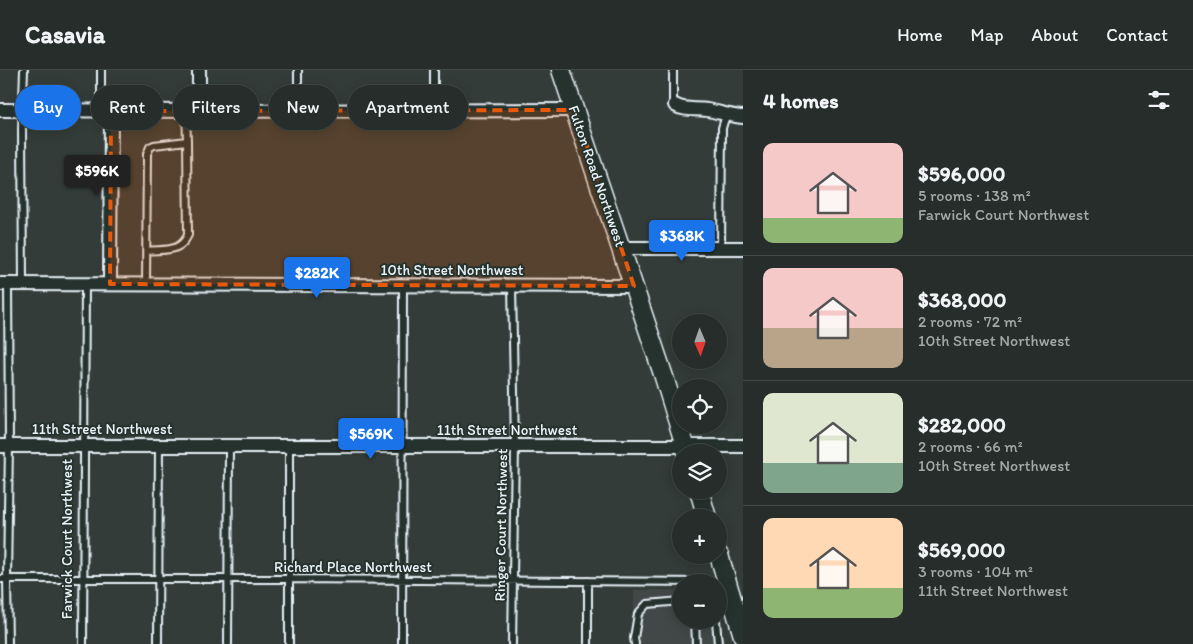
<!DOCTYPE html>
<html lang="en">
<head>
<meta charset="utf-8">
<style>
	body { margin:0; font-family:Itim,sans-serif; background:#2e3532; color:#f1f3f6; height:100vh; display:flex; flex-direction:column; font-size:19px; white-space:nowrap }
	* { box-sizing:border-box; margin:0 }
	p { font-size:16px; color:#a4a8a8 }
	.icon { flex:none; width:28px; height:28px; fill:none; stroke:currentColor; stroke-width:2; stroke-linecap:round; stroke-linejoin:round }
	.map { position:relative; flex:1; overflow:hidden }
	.drawer { display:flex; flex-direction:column; background:#262d2a; width:450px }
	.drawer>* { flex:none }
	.top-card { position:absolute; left:15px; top:15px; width:475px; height:45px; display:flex; gap:10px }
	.needle { width:32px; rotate:178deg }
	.controls { position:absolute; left:672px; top:244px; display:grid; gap:10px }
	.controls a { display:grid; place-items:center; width:55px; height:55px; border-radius:50%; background:#262d2a; box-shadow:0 2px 12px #0003,0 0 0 1px #424947; font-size:25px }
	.price { position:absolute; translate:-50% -42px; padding:0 11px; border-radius:5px; background:#1a73e8; color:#fff; font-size:16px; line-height:32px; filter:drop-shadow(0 1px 2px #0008) }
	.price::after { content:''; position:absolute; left:50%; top:30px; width:15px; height:11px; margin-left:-8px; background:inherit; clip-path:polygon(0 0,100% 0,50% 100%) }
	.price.current { background:#222; color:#fff }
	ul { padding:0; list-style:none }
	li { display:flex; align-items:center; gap:15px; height:125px; padding:0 20px }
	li+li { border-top:1px solid #424947 }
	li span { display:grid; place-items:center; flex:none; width:140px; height:100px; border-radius:10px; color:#555 }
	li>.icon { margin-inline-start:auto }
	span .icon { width:60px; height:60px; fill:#fffc; stroke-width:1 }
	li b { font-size:21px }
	h2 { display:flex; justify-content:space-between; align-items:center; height:60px; padding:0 20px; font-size:21px }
	.tag { padding:0 18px; border-radius:22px; background:#262d2a; box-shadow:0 2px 12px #0003,0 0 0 1px #424947; font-size:18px; line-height:45px }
	.tag.current { background:#1a73e8; color:#fff }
	header { display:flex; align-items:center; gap:30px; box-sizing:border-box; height:70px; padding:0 25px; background:#262d2a; border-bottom:1px solid #424947 }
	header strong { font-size:24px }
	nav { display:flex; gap:28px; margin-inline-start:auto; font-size:18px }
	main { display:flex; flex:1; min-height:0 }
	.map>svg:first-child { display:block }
	.built { fill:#424646 }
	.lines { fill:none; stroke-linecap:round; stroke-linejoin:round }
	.lane-casing { stroke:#e8f1f8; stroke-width:10 }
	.street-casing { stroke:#e8f1f8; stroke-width:16 }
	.secondary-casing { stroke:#e8f1f8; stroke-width:21 }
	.lane { stroke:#26332d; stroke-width:6 }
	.street { stroke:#26332d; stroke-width:12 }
	.secondary { stroke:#26332d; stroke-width:18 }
	.marked { fill:#e8590c; fill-opacity:0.2; stroke:#e8590c; stroke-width:4; stroke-dasharray:10 6; stroke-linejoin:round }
	.labels { text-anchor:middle; stroke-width:4; stroke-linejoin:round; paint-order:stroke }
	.street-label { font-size:15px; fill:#e8f1f8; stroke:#26332d }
</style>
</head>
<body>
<header>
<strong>Casavia</strong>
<nav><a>Home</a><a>Map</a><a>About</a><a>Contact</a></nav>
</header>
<main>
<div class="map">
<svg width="743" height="574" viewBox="0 0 743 574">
	<rect width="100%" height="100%" fill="#333c38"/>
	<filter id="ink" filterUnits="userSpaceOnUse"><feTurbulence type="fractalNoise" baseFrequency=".02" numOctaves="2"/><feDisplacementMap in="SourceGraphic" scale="10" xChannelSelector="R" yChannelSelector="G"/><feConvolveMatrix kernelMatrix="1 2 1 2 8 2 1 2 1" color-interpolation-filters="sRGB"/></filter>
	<g filter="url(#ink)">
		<path class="built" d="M 634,520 L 681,520 L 681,550 L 717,550 L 725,574 L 634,574 Z"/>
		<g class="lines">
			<g class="lane-casing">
				<path id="lane" d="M 101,0 L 101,40
					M 434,0 L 434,41
					M 673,0 L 673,31 L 675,35
					M 298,41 L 298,0
					M 721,178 L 722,58 L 726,45
					M 147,181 C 164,179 180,183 188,165 L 187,71
					M 23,214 L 22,58 L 24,0
					M 146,214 L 147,84 L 150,77 L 154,75 L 187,71 L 186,41
					M 512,216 L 515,376 L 512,574
					M 0,509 L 289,509 L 705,512
					M 588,511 L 588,574
					M 719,534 L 731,529
					M 695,550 L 696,574
					M 716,550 L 718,574
					M 8,574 L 7,509 L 9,376 L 8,214
					M 83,574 L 85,214
					M 158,574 L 159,376
					M 228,574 L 229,376
					M 289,574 L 289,376
					M 402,574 L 403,216
					M 635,574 L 634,568 L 638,544 L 647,534 L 681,531"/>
			</g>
			<g class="street-casing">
				<path id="street" d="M 675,35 C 684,41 696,38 707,40 C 719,42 730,46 743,47
					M 0,40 L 199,41 L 575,40
					M 199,41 L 199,0
					M 621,178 L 743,178
					M 0,214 L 634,216
					M 110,214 L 111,41
					M 0,376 L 743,376"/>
			</g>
			<g class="secondary-casing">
				<path id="secondary" d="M 561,0 L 664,307 L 687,382
					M 699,420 L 707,448
					M 719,485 L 743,566"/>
			</g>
			<use href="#lane" class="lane"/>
			<use href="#street" class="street"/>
			<use href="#secondary" class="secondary"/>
		</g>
	</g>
	<path class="marked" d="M 575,40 L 634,216 L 110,214 L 111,41 Z"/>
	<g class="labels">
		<g class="street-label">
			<text transform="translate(597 106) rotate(71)" y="5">Fulton Road Northwest</text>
			<text x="452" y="205">10th Street Northwest</text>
			<text x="102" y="364">11th Street Northwest</text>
			<text x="507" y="365">11th Street Northwest</text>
			<text transform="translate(501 455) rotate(-89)" y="5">Ringer Court Northwest</text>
			<text transform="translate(67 469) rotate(-90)" y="5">Farwick Court Northwest</text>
			<text x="353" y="502">Richard Place Northwest</text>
		</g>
	</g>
</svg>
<div class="controls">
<a><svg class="needle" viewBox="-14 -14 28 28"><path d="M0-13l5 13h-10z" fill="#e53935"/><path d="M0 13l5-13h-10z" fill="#a4a8a8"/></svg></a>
<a><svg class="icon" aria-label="locate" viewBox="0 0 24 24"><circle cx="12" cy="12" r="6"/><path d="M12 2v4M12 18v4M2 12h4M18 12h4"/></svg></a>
<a><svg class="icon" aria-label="layers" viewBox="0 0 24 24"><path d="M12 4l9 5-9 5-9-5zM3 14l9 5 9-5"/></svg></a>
<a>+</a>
<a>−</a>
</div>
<b class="price current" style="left:97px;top:127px">$596K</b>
<b class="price" style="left:682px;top:192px">$368K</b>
<b class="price" style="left:317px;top:229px">$282K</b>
<b class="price" style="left:371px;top:390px">$569K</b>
<div class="top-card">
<a class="tag current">Buy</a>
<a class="tag">Rent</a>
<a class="tag">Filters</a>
<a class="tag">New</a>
<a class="tag">Apartment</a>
</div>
</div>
<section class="drawer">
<h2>4 homes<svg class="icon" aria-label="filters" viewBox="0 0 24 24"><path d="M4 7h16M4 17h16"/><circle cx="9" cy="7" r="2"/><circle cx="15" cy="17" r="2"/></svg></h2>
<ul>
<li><span style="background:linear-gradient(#f6c9c9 75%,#8fb573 0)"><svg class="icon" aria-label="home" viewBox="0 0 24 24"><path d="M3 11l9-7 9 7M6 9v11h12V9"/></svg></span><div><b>$596,000</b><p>5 rooms · 138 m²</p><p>Farwick Court Northwest</p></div></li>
<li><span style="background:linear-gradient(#f6c9c9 60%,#b9a48a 0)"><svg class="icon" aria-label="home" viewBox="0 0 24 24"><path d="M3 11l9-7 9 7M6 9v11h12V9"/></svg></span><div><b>$368,000</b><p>2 rooms · 72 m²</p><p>10th Street Northwest</p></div></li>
<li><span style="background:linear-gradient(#dfe7d0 70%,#7fa58c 0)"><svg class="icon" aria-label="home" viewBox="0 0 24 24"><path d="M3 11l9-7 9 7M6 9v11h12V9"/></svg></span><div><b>$282,000</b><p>2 rooms · 66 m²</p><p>10th Street Northwest</p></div></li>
<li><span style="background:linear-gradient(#ffd9b3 70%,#8fb573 0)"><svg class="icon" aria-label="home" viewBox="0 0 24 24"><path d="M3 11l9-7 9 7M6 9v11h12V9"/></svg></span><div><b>$569,000</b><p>3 rooms · 104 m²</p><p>11th Street Northwest</p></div></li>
</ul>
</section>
</main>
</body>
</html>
